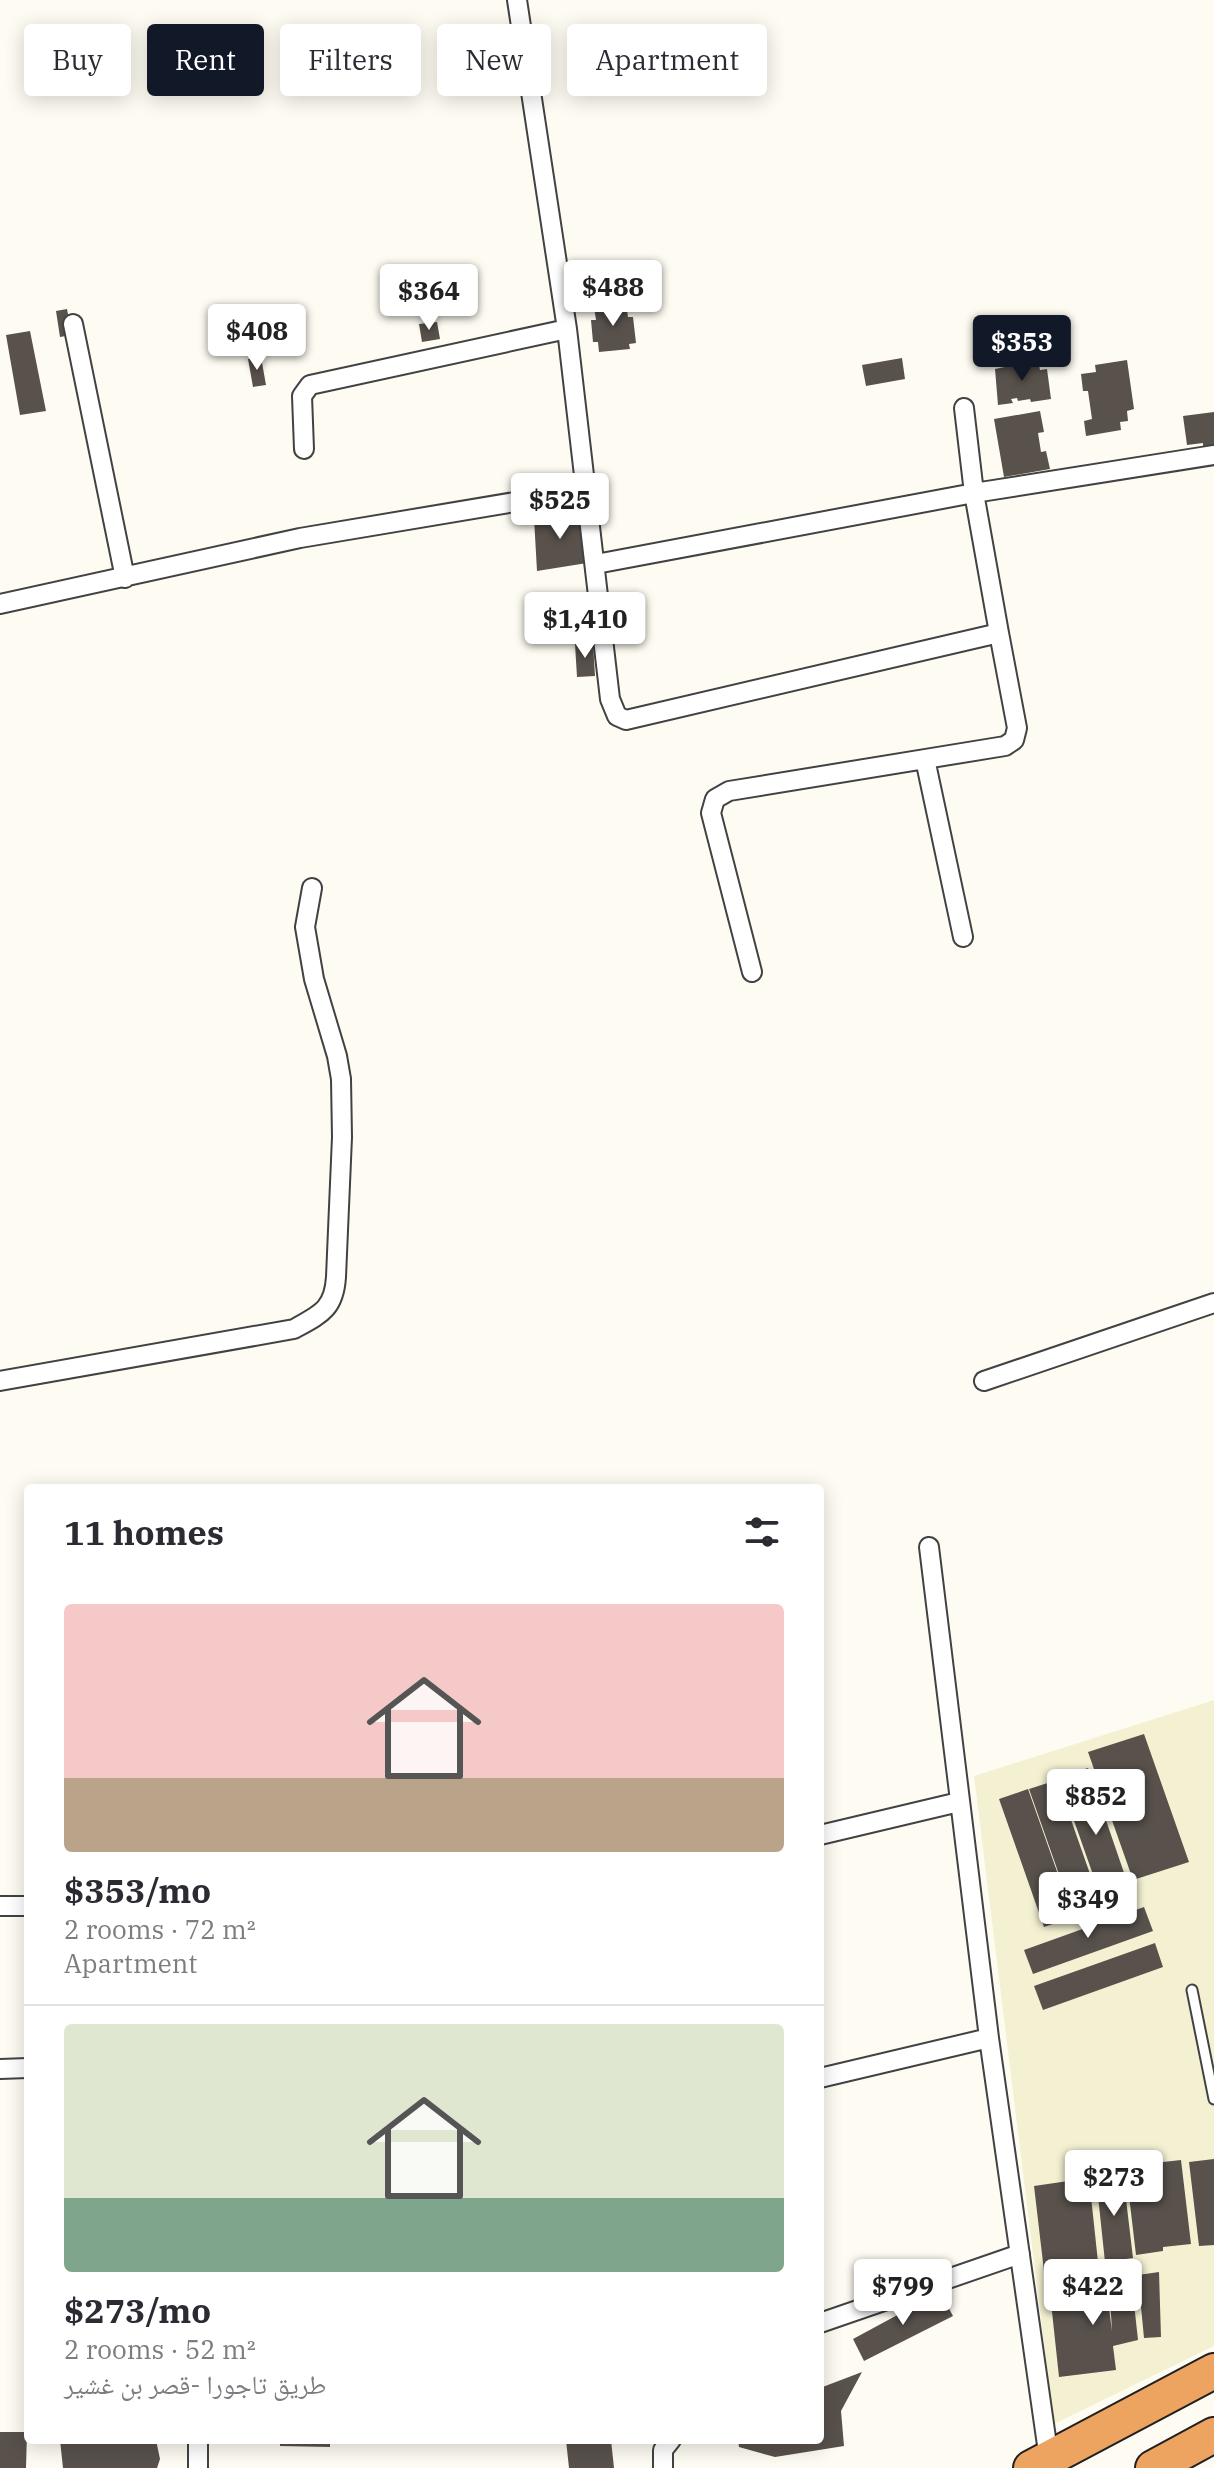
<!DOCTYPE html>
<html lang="en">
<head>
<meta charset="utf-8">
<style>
	body { margin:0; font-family:"IBM Plex Serif","Noto Naskh Arabic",serif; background:#f2f2f3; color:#2b2b33; height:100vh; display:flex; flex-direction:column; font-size:30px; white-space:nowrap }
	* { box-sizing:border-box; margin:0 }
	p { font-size:26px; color:#7c7c81 }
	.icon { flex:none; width:44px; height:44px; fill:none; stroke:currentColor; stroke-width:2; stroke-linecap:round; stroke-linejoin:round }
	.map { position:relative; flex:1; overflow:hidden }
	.sheet { position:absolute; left:24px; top:1484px; width:800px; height:960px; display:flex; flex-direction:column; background:#fff; border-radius:8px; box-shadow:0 4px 20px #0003 }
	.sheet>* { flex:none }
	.guide { position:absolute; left:24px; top:24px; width:800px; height:72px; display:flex; gap:16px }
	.price { position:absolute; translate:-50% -68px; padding:0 18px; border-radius:8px; background:#fff; color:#222; font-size:26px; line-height:52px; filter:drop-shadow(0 2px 4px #0008) }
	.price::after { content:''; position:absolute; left:50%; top:48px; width:24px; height:18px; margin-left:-12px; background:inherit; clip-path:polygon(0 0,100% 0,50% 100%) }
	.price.current { background:#111827; color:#fff }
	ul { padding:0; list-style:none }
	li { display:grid; align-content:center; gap:16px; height:424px; padding:0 40px }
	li+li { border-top:2px solid #e1e1e2 }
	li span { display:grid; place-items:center; height:248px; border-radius:8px; color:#555 }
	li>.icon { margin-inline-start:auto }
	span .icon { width:144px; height:144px; fill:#fffc; stroke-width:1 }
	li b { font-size:34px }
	h2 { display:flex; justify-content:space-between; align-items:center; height:96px; padding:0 40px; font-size:34px }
	.tag { padding:0 28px; border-radius:8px; background:#fff; box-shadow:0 4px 20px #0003; font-size:28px; line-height:72px }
	.tag.current { background:#111827; color:#fff }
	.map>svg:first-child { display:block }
	.farmland { fill:#f4f1d3 }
	.building { fill:#58514c }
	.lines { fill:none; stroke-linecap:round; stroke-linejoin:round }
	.lane-casing { stroke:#424242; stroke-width:13 }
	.street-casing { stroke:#424242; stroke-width:22 }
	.highway-casing { stroke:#202020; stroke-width:38 }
	.lane { stroke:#fff; stroke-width:9 }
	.street { stroke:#fff; stroke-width:18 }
	.highway { stroke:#eda461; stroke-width:34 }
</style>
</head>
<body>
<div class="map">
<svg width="1214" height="2468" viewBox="0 0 1214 2468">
	<rect width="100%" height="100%" fill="#fefcf2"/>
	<path class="farmland" d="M 1214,1700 L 1214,2346 L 1054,2424 L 974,1776 Z"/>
	<path class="building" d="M 626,304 L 628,317 L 633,317 L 636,343 L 629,344 L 630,349 L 599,352 L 598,342 L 593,342 L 591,320 L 596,320 L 594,307 Z
		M 67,309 L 72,335 L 60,337 L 56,311 Z
		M 437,322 L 440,339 L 422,342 L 419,324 Z
		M 30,331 L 46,411 L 20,415 L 6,335 Z
		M 261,357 L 266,385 L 253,387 L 248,359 Z
		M 902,358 L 905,379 L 866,386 L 862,365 Z
		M 1038,360 L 1040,370 L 1047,369 L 1051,399 L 1031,402 L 1030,399 L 1018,401 L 1017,398 L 1011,399 L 1013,403 L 998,405 L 995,369 Z
		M 1127,360 L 1134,409 L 1127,411 L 1128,421 L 1120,422 L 1121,430 L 1086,436 L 1084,421 L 1092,419 L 1088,391 L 1083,391 L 1081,374 L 1096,372 L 1095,365 Z
		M 1040,411 L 1044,432 L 1038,433 L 1041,452 L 1046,451 L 1050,469 L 1004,477 L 994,419 Z
		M 1214,412 L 1214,445 L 1203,446 L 1203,443 L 1187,445 L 1183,416 Z
		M 581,512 L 587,563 L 537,571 L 534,518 Z
		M 595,600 L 599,636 L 582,638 L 576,601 Z
		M 593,643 L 595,676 L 577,677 L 575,644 Z
		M 1144,1734 L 1189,1862 L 1133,1880 L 1088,1752 Z
		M 1088,1768 L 1132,1896 L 1104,1906 L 1059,1778 Z
		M 1057,1780 L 1102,1908 L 1074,1917 L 1029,1789 Z
		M 1028,1789 L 1073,1917 L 1044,1927 L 999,1799 Z
		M 1144,1907 L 1153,1931 L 1033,1974 L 1024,1950 Z
		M 1155,1943 L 1163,1967 L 1043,2010 L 1034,1986 Z
		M 1214,2159 L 1214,2245 L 1199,2246 L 1189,2162 Z
		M 1181,2160 L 1191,2244 L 1163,2247 L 1163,2251 L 1136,2255 L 1126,2170 L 1154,2167 L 1154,2163 Z
		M 1123,2174 L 1133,2258 L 1105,2262 L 1096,2177 Z
		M 1089,2178 L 1098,2262 L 1044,2271 L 1034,2186 Z
		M 1159,2272 L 1161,2337 L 1144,2338 L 1138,2275 Z
		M 1131,2276 L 1138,2340 L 1113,2346 L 1116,2370 L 1059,2377 L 1050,2293 L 1106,2286 L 1112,2331 L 1109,2281 Z
		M 940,2292 L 953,2316 L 864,2361 L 853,2339 Z
		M 862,2372 L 841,2411 L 844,2446 L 775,2457 L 739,2447 L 738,2440 L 820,2440 L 820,2388 Z
		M 0,2432 L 27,2432 L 26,2468 L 0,2468 Z
		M 60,2440 L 156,2440 L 160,2459 L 157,2468 L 63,2468 Z
		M 280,2440 L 330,2440 L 330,2447 L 280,2446 Z
		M 566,2440 L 611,2440 L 614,2468 L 569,2468 Z"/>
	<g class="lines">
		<g class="lane-casing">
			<path id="lane" d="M 1192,1990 L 1214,2099"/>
		</g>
		<g class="street-casing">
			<path id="street" d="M 517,0 L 567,329 L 610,699 L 617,716 L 626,720 L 999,633 L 1017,728 L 1014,740 L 1005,746 L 729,791 L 715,799 L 711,813 L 752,972
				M 73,324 L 125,578
				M 964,408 L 974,493 L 1214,455
				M 304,449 L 302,396 L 310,385 L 567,329
				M 596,564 L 974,493 L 999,633
				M 0,604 L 300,538 L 586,490
				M 925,759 L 963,937
				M 0,1381 L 294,1329 C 321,1314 334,1309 336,1277 L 342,1137 L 341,1079 L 337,1056 L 314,979 L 305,927 L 312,888
				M 984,1381 L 1214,1303
				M 929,1547 L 989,2038 L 1049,2459
				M 820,1835 L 959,1802
				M 0,1906 L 28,1906
				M 0,2069 L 28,2068
				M 820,2078 L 989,2038
				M 820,2323 L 1020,2254
				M 198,2440 L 198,2468
				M 663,2468 L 663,2450 L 671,2440"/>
		</g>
		<g class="highway-casing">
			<path id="highway" d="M 1031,2468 L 1214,2371
				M 1153,2468 L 1214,2435"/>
		</g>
		<use href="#lane" class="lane"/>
		<use href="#street" class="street"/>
		<use href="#highway" class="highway"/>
	</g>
</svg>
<b class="price" style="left:613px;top:328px">$488</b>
<b class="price" style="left:429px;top:332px">$364</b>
<b class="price" style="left:257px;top:372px">$408</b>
<b class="price current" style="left:1022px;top:383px">$353</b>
<b class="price" style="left:560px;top:541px">$525</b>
<b class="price" style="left:585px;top:660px">$1,410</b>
<b class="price" style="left:1096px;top:1837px">$852</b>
<b class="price" style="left:1088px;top:1940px">$349</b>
<b class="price" style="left:1114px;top:2218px">$273</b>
<b class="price" style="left:903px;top:2327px">$799</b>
<b class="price" style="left:1093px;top:2327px">$422</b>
<div class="guide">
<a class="tag">Buy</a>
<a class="tag current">Rent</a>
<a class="tag">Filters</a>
<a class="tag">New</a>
<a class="tag">Apartment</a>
</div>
<section class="sheet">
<h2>11 homes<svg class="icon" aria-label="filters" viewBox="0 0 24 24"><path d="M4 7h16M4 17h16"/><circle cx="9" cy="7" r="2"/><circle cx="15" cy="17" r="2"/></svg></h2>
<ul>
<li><span style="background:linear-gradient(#f6c9c9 70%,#b9a48a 0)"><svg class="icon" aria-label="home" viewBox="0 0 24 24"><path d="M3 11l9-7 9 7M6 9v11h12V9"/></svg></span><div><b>$353/mo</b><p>2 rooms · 72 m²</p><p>Apartment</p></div></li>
<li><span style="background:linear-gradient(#dfe7d0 70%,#7fa58c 0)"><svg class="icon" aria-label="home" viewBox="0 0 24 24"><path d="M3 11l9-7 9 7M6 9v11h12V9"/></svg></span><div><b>$273/mo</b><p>2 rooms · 52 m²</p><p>طريق تاجورا -قصر بن غشير</p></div></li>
</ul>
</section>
</div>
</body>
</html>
